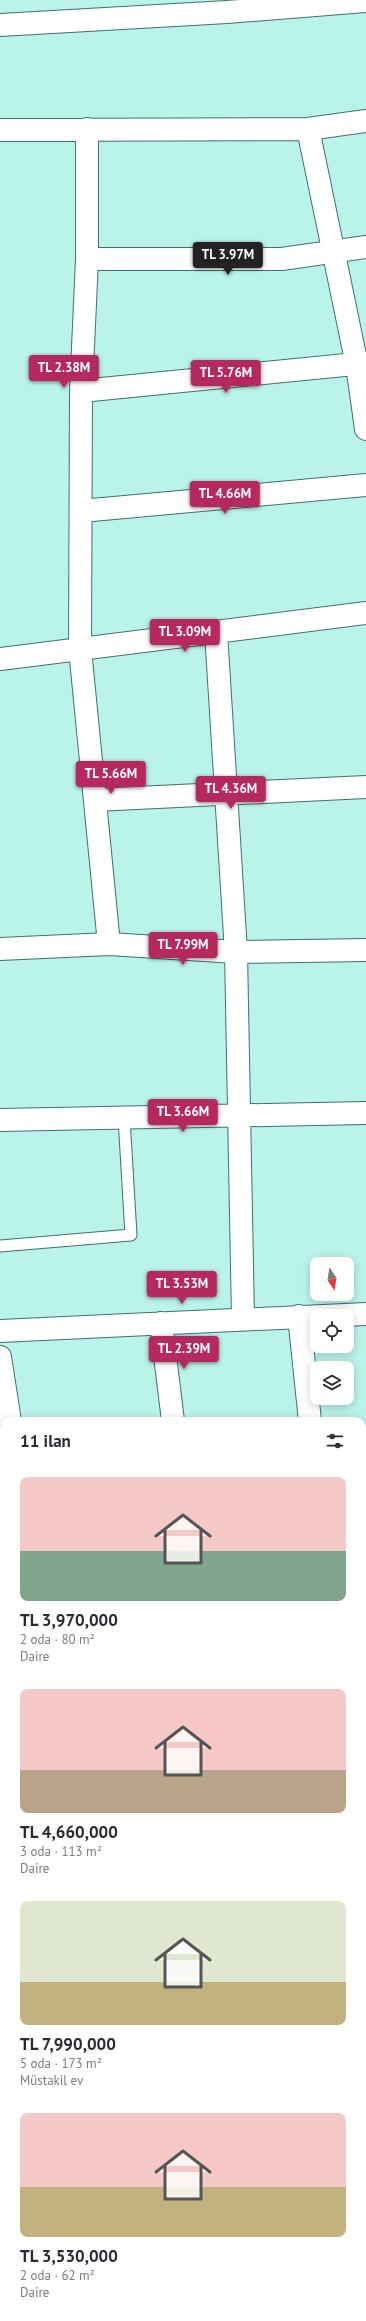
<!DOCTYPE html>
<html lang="tr">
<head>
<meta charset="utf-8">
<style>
	body { margin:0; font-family:"PT Sans",sans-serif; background:#f2f2f3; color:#2b2b33; height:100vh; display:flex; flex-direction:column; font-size:15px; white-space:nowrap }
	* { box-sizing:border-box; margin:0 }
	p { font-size:13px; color:#7c7c81 }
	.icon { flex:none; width:22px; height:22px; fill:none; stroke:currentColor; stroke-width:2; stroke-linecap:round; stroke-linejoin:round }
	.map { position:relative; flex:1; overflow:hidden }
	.panel { position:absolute; left:0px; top:1417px; width:366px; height:904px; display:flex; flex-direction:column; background:#fff; border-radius:12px 12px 0 0; box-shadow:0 2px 10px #0003 }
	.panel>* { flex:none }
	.needle { width:26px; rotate:168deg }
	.buttons { position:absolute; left:310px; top:1257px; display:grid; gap:8px }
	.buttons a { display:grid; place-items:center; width:44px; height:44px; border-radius:8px; background:#fff; box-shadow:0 2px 10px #0003; font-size:20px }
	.price { position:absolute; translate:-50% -34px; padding:0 9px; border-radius:4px; background:#b6295f; color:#fff; font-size:13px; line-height:26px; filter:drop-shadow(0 1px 2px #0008) }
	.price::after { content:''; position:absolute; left:50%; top:24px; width:12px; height:9px; margin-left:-6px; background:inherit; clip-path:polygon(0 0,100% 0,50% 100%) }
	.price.active { background:#222; color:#fff }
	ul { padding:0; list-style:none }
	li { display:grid; align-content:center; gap:8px; height:212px; padding:0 20px }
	li span { display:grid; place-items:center; height:124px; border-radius:8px; color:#555 }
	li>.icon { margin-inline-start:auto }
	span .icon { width:72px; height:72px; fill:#fffc; stroke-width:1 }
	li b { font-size:17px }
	h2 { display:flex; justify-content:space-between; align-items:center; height:48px; padding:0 20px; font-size:17px }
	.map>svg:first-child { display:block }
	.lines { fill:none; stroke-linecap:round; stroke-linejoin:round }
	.lane-casing { stroke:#3d736b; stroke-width:13 }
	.street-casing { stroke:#3d736b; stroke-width:24 }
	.secondary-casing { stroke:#3d736b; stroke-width:24 }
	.highway-casing { stroke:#a4888f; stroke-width:24 }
	.lane { stroke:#fff; stroke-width:11 }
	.street { stroke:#fff; stroke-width:22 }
	.secondary { stroke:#fff; stroke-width:22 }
	.highway { stroke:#f5bcc9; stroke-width:22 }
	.rail-casing { stroke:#27433e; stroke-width:4.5 }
	.rail { stroke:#d1fef6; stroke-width:3; stroke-dasharray:9; stroke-linecap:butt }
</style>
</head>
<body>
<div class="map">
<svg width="366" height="2321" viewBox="0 0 366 2321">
	<rect width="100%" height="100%" fill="#baf3ea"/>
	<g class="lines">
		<g class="lane-casing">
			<path id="lane" d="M 0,1246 L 131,1235 L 124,1118"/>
		</g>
		<g class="street-casing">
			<path id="street" d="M 0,25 L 227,12 L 366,1
				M 87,129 L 87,259 L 81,391 L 80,649 L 109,944
				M 308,129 L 366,121
				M 0,130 L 308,129 L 357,365 L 366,429
				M 87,259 L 282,259 L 366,247
				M 81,391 L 366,363
				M 81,511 L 366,485
				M 216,632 L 236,952 L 243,1319
				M 0,659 L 366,613
				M 95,800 L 366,787
				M 0,949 L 109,944 L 236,952 L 366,950
				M 0,1120 L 366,1113
				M 299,1316 L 310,1421
				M 161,1323 L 173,1421
				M 0,1331 L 366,1314
				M 362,1705 L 366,1702
				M 0,1881 L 4,1882
				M 362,1898 L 366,1898
				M 362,2058 L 366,2058"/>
		</g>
		<g class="secondary-casing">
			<path id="secondary" d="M 0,1357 L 10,1421
				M 0,1929 L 4,1927"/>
		</g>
		<g class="highway-casing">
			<path id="highway" d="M 0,2142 L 4,2142
				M 362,2145 L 366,2145
				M 0,2184 L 4,2184
				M 362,2192 L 366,2192"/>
		</g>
		<use href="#lane" class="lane"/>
		<use href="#street" class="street"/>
		<use href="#secondary" class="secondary"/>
		<use href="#highway" class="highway"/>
		<g class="rail-casing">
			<path id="rail" d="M 0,2241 L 4,2241
				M 362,2244 L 366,2244"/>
		</g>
		<use href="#rail" class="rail"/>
	</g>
</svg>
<div class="buttons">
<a><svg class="needle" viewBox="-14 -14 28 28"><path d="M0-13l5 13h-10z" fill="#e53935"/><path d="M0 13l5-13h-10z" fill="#7c7c81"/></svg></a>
<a><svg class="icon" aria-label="locate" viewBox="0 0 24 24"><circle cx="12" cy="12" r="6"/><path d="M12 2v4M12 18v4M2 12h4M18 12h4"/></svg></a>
<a><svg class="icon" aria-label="layers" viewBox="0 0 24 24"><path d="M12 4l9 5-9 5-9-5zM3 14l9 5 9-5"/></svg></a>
</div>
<b class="price active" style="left:228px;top:276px">TL 3.97M</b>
<b class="price" style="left:64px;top:389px">TL 2.38M</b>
<b class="price" style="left:226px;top:394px">TL 5.76M</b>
<b class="price" style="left:225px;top:515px">TL 4.66M</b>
<b class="price" style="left:185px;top:653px">TL 3.09M</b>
<b class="price" style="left:111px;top:795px">TL 5.66M</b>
<b class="price" style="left:231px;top:810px">TL 4.36M</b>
<b class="price" style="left:183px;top:966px">TL 7.99M</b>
<b class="price" style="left:183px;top:1133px">TL 3.66M</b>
<b class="price" style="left:182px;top:1305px">TL 3.53M</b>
<b class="price" style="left:184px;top:1370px">TL 2.39M</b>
<section class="panel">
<h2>11 ilan<svg class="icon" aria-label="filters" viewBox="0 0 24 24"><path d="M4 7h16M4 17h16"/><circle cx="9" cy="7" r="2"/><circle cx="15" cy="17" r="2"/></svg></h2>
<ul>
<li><span style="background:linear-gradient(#f6c9c9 60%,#7fa58c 0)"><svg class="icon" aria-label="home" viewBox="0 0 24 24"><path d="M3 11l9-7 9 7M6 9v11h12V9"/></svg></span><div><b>TL 3,970,000</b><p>2 oda · 80 m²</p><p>Daire</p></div></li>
<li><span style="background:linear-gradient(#f6c9c9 65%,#b9a48a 0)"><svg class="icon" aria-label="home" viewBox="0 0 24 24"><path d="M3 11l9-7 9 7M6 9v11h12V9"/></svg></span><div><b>TL 4,660,000</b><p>3 oda · 113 m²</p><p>Daire</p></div></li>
<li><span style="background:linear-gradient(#dfe7d0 65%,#c2b280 0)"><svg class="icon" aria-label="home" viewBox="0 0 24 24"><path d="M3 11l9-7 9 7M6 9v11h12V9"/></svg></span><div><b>TL 7,990,000</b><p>5 oda · 173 m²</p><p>Müstakil ev</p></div></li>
<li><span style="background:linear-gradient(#f6c9c9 60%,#c2b280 0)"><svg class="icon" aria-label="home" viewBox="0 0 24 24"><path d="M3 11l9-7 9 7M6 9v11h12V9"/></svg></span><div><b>TL 3,530,000</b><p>2 oda · 62 m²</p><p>Daire</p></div></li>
</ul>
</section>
</div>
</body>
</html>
